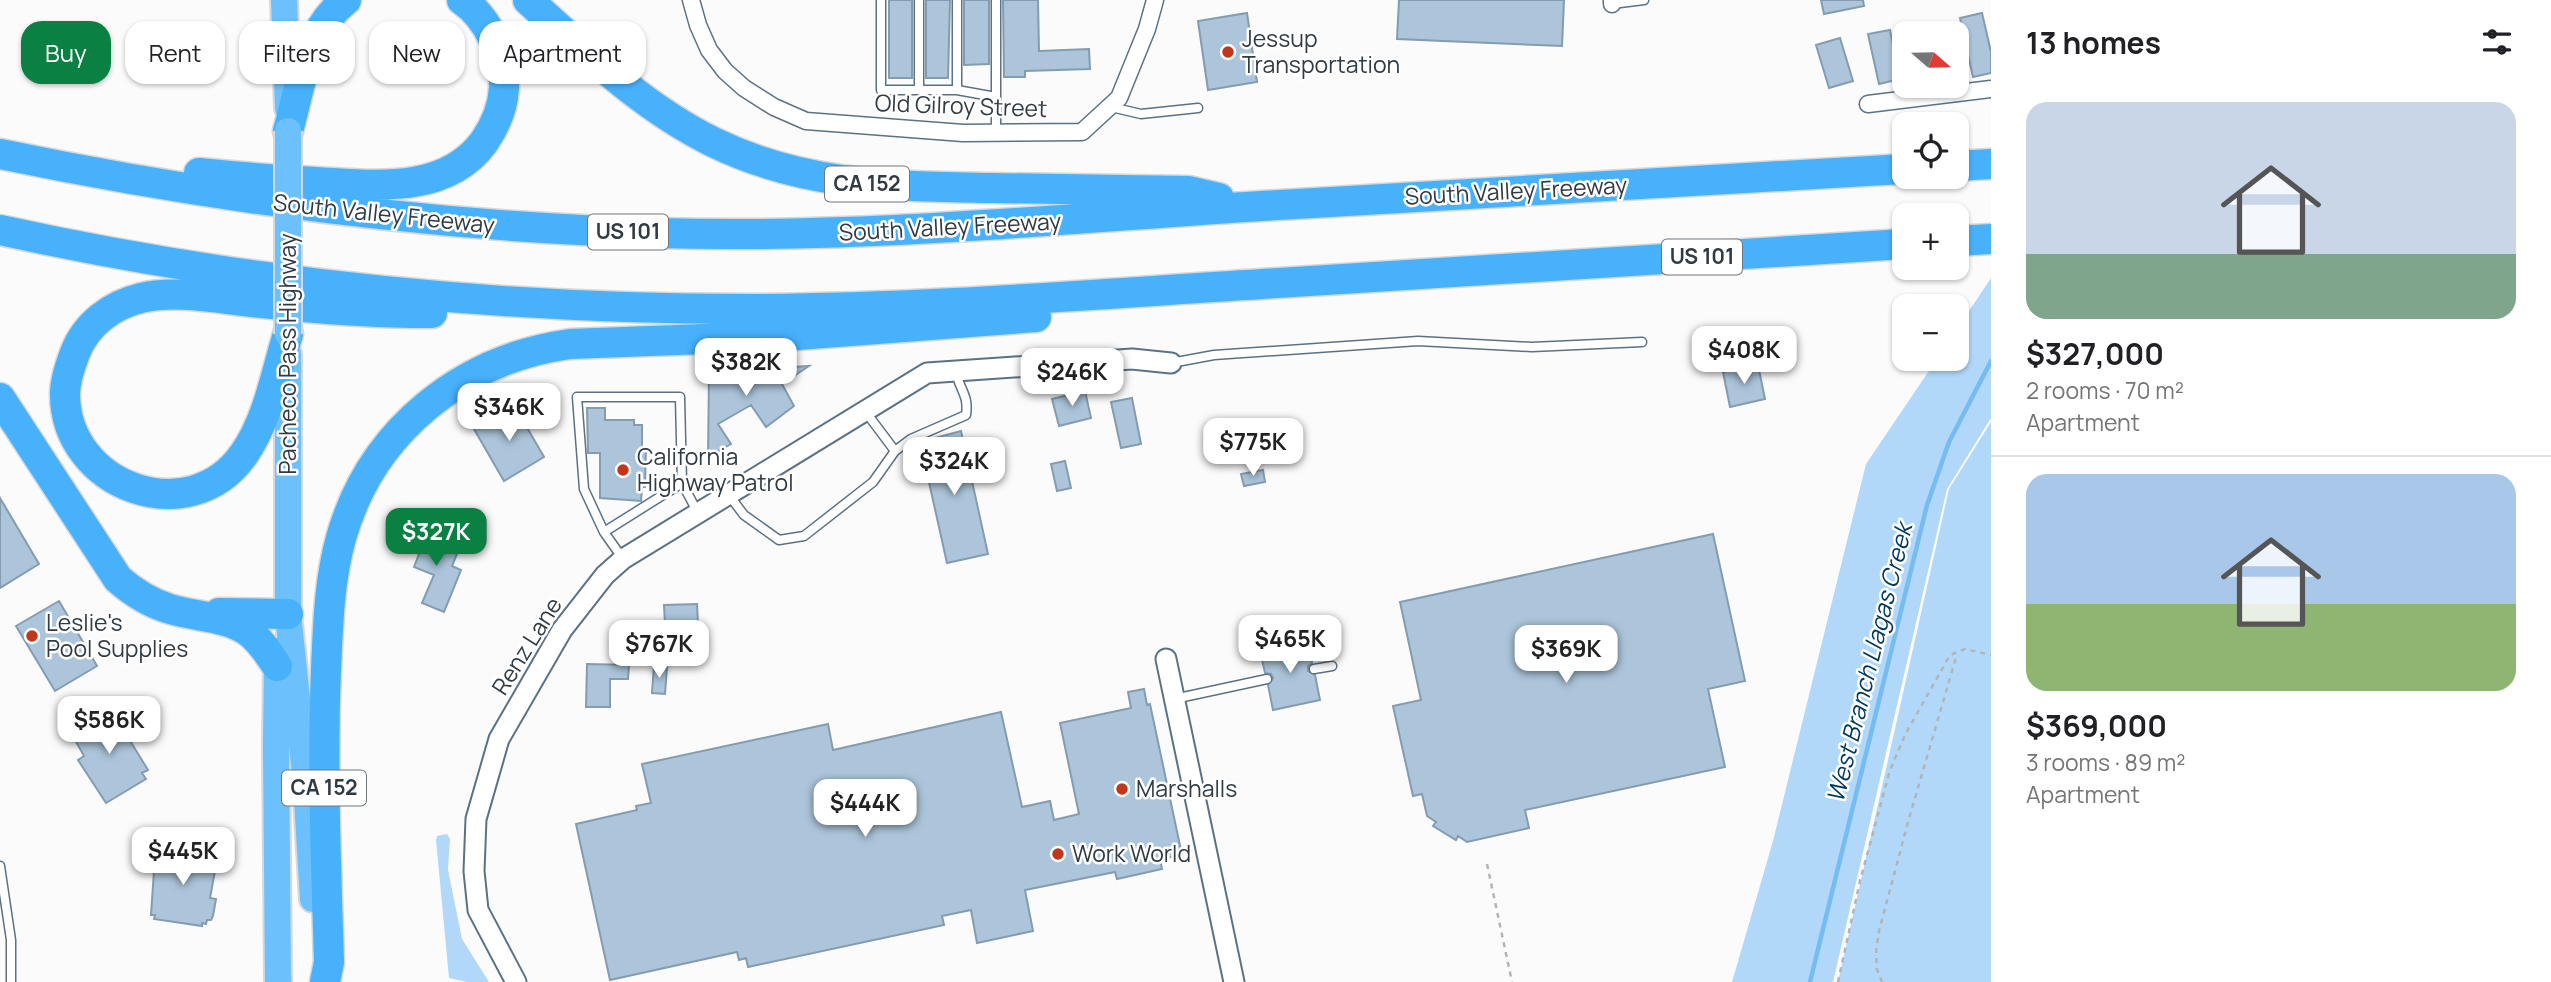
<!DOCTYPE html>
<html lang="en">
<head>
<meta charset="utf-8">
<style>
	body { margin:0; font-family:Manrope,sans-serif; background:#f6f6f6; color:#202124; height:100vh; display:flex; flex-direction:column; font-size:26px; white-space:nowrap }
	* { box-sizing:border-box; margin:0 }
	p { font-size:23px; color:#757577 }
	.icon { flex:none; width:38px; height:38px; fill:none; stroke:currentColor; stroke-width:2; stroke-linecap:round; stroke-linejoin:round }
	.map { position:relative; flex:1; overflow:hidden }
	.panel { display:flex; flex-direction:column; background:#fff; width:560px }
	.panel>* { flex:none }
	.hud { position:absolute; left:21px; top:21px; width:665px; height:63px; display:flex; gap:14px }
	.needle { width:46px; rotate:110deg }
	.fabs { position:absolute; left:1892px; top:21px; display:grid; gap:14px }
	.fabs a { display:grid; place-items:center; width:77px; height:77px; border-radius:14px; background:#fff; box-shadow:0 2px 5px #0004; font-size:35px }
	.price { position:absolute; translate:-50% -60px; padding:0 16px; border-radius:14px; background:#fff; color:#222; font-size:23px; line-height:46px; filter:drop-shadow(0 2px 4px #0008) }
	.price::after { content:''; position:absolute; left:50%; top:42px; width:21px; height:16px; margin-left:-10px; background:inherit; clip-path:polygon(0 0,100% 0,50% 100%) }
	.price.current { background:#0b8043; color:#fff }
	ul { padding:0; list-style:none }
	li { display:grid; align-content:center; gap:14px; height:371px; padding:0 35px }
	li+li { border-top:2px solid #e0e0e0 }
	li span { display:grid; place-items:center; height:217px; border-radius:21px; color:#555 }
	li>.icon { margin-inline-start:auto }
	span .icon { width:126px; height:126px; fill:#fffc; stroke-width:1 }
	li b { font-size:30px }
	h2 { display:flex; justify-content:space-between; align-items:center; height:84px; padding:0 35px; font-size:30px }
	.chip { padding:0 24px; border-radius:21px; background:#fff; box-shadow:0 2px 5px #0004; font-size:24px; line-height:63px }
	.chip.current { background:#0b8043; color:#fff }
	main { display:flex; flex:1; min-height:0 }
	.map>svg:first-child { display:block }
	.green { fill:#b1d8f8 }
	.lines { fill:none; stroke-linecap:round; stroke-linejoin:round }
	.stream { stroke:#75bcf3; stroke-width:4.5 }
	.building { fill:#acc5da; stroke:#849cb0; stroke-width:2 }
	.service-casing { stroke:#5a7284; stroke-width:11 }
	.minor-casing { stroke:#5a7284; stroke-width:19 }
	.tertiary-casing { stroke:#5a7284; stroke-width:23 }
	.trunk-casing { stroke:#d6d8da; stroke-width:30 }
	.motorway-casing { stroke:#d6d8da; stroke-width:33 }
	.path { stroke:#b1b5b8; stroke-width:2.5; stroke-dasharray:5 5; stroke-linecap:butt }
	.service { stroke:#fff; stroke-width:8 }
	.minor { stroke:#fff; stroke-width:16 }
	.tertiary { stroke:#fff; stroke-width:19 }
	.trunk { stroke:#6cc0fc; stroke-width:26 }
	.motorway { stroke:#47b1fb; stroke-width:30 }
	.trunk-bridge-casing { stroke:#d6d8da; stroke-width:30; stroke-linecap:butt }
	.trunk-bridge { stroke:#6cc0fc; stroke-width:26 }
	.poi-dot { fill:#c2371b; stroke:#fff; stroke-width:2.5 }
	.labels { text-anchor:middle; stroke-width:5; stroke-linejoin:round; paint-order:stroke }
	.shield { fill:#fff; stroke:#6f767c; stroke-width:2 }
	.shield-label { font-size:21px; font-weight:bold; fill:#313b44 }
	.poi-label { font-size:23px; fill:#313b44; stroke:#fff; text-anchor:start }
	.street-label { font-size:23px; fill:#313b44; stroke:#fff }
	.water-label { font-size:24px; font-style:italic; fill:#00395c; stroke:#fff }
</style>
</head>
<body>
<main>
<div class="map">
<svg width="1991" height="982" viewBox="0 0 1991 982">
	<rect width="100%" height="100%" fill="#fbfbfb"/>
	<path class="green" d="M 1991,278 L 1991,418 L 1947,489 L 1833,982 L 1732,982 L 1773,841 L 1866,464 L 1937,359 L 1956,359 L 1957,329 Z
		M 1991,422 L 1991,982 L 1838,982 L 1949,489 Z
		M 447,834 L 450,839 L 448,870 L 462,939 L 489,982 L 467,982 L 449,978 L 436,840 L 437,836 Z"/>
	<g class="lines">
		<path class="stream" d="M 1810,982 L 1927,505 L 1949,442 L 1991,361"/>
	</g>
	<path class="building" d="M 889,0 L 912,0 L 912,78 L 889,78 Z
		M 926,0 L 950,0 L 948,78 L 926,78 Z
		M 964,0 L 989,0 L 989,64 L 964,65 Z
		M 1003,0 L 1038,0 L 1039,51 L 1089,49 L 1090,69 L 1025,71 L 1025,77 L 1004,77 Z
		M 1399,0 L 1564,0 L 1562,46 L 1397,39 Z
		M 1821,0 L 1863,0 L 1864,6 L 1824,14 Z
		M 1247,13 L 1257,82 L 1208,90 L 1198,21 Z
		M 1982,13 L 1991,52 L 1991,73 L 1973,77 L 1960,18 Z
		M 1890,30 L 1900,79 L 1879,84 L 1868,34 Z
		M 1840,38 L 1853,81 L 1829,88 L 1816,45 Z
		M 1758,365 L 1765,399 L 1730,407 L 1723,372 Z
		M 809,366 L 782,384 L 794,406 L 766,427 L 751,405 L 718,424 L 731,444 L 708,457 L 709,372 Z
		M 1085,391 L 1091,418 L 1059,426 L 1052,399 Z
		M 1132,398 L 1141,444 L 1121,448 L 1111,402 Z
		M 514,405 L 544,457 L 504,481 L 474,429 Z
		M 587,408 L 605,408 L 605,420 L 634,420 L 634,425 L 642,425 L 642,447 L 646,447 L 645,487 L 642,487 L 641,501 L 600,498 L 600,453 L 588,453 Z
		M 961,431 L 988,554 L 947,563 L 920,442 Z
		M 1065,461 L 1071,488 L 1057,491 L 1051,464 Z
		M 1263,470 L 1265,482 L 1244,486 L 1241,474 Z
		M 0,498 L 39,564 L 0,588 Z
		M 416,530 L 459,549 L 452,566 L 461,570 L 444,612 L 422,603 L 434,575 L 414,567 L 419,554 L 408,549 Z
		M 1713,534 L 1745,681 L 1708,689 L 1725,767 L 1525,810 L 1529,828 L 1467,842 L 1458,836 L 1456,840 L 1433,826 L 1436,822 L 1427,816 L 1422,794 L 1413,796 L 1393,706 L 1421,700 L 1400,602 Z
		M 59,601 L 97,666 L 55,691 L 16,626 Z
		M 697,604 L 698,624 L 665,625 L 664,605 Z
		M 1308,640 L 1312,663 L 1308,666 L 1308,671 L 1315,675 L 1320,700 L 1273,710 L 1268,685 L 1273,678 L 1271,674 L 1265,673 L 1260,650 Z
		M 587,664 L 629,665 L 628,679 L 610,679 L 610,707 L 586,707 Z
		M 654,665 L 667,667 L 665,694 L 652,693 Z
		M 1144,689 L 1147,705 L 1150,704 L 1182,855 L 1160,859 L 1162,869 L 1117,879 L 1115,872 L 1025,890 L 1033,931 L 977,943 L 971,910 L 942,916 L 944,925 L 748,967 L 746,958 L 739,960 L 737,952 L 610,980 L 576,824 L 637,810 L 636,806 L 651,803 L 642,764 L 828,724 L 833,750 L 1001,712 L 1022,807 L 1050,801 L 1054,820 L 1079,814 L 1060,723 L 1131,708 L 1128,692 Z
		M 110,708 L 148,770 L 142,773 L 146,779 L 106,803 L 78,760 L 84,756 L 74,738 L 79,735 L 75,729 Z
		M 160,847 L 214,856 L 211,871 L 215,871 L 210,898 L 216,899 L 213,916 L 211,920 L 207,920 L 206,924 L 202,923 L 202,926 L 154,919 L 155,915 L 151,915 L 154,871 Z"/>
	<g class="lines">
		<g class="service-casing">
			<path id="service" d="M 881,0 L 881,90 L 957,90 L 996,97
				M 957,0 L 957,90
				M 996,0 L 996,133
				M 1612,4 L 1644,0
				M 919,90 L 919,0
				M 1111,107 L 1141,114 L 1198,108
				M 1171,363 L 1214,355 L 1418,341 L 1532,347 L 1642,342
				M 895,451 L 911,439 L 966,415 C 969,395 960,391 956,372
				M 728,494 L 744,515 L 779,540 L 804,536 L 873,482 L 895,451 L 865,411
				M 604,532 L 682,483
				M 623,559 L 604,532 L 584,489 L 577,397 L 680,397 L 682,483 L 698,513
				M 1314,669 L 1332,666
				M 1174,699 L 1267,679
				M 0,866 L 11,940 L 11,982"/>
		</g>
		<g class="minor-casing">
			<path id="minor" d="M 691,0 L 698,25 L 709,50 L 725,71 L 744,88 L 774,107 L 806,121 L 963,133 L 1082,132 L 1119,98 L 1147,29 L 1155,0
				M 1612,0 L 1612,4
				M 1868,104 L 1991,89"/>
		</g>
		<g class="tertiary-casing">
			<path id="tertiary" d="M 1166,659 L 1234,982
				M 516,982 L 478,910 L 474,871 L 476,819 L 499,739 L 562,630 L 605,575 L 623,559 L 927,373 L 1132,359 L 1171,363"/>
		</g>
		<g class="trunk-casing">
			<path id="trunk" d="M 284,0 L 288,108
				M 288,354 L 288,614 L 306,783 L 313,899
				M 278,982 L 276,746 L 277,666 L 281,650"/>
		</g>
		<g class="motorway-casing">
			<path id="motorway" d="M 528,0 C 586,52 642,107 713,142 C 805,187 893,186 992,188 C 1058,189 1123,190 1189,191 L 1219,198
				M 288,131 C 301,85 306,31 346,0
				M 0,154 C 217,199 435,227 657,233 C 859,239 1060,219 1261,206 C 1476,192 1690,181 1904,169
				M 1956,166 L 1991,164
				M 199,173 C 238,177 277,180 316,182 C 373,185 445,195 484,142 C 495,126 503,108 504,88 C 506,56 488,18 462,0
				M 0,230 C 250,285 507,310 763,309 C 929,308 1096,294 1262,284 C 1476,270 1690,257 1904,244
				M 1956,241 L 1991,239
				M 288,334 C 276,373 268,420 244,454 C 190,532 65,487 65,394 C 65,380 70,366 75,353 C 86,324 112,305 141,298 C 177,289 226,300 263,303 C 319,309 376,313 432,313
				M 0,398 L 118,579 C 134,593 150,603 170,609 C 196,617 227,616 249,632 C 261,641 269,654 277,666
				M 219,613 L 288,614
				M 325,982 L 329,962 C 326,864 322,767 326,670 C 328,625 329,581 341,538 C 371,431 462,359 570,344 L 784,336 L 1036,317"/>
		</g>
		<path class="path" d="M 1487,864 L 1512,982
			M 1838,982 L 1860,881 L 1890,770 L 1906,733 L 1950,655 L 1965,649 L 1991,655
			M 1882,982 L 1877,970 L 1876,952 L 1879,931 L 1908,822 L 1957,654"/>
		<use href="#service" class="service"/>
		<use href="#minor" class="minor"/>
		<use href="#tertiary" class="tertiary"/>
		<use href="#trunk" class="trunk"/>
		<use href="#motorway" class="motorway"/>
		<g class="trunk-bridge-casing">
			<path id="trunk-bridge" d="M 288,131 L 288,334"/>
		</g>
		<use href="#trunk-bridge" class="trunk-bridge"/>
	</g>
	<g class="poi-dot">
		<circle cx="1228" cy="52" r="7"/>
		<circle cx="623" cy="470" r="7"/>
		<circle cx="32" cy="636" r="7"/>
		<circle cx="1122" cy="789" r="7"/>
		<circle cx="1058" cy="854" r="7"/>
	</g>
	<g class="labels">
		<g class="shield">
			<rect x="825" y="166.5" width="84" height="35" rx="5"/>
			<rect x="588" y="214.5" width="80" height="35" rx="5"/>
			<rect x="1662" y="239.5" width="80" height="35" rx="5"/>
			<rect x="282" y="770.5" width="84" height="35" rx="5"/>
		</g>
		<g class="shield-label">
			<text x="867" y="191">CA 152</text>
			<text x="628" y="239">US 101</text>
			<text x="1702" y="264">US 101</text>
			<text x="324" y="795">CA 152</text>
		</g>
		<g class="poi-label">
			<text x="1242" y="47">Jessup<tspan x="1242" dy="26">Transportation</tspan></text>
			<text x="637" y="465">California<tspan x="637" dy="26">Highway Patrol</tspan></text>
			<text x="46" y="631">Leslie's<tspan x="46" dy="26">Pool Supplies</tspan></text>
			<text x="1136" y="797">Marshalls</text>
			<text x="1072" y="862">Work World</text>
		</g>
		<g class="street-label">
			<text transform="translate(961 106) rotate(2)" y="8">Old Gilroy Street</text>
			<text transform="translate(1516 191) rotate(-3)" y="8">South Valley Freeway</text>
			<text transform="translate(384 214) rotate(6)" y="8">South Valley Freeway</text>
			<text transform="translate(950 227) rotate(-3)" y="8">South Valley Freeway</text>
			<text transform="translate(288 354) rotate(-90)" y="8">Pacheco Pass Highway</text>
			<text transform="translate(527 646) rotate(-58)" y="8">Renz Lane</text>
		</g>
		<g class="water-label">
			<text transform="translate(1870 663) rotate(-76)" y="8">West Branch Llagas Creek</text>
		</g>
	</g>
</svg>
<div class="fabs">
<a><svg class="needle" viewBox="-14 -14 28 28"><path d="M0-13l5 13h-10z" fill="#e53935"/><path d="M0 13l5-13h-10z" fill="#757577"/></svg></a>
<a><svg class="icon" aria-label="locate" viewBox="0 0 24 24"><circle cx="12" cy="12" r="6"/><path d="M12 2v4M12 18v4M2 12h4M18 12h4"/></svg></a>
<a>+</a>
<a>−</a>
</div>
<b class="price" style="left:1744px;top:386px">$408K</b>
<b class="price" style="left:746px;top:398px">$382K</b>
<b class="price" style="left:1072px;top:408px">$246K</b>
<b class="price" style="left:509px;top:443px">$346K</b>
<b class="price" style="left:1253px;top:478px">$775K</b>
<b class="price" style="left:954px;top:497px">$324K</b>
<b class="price current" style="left:436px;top:568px">$327K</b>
<b class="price" style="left:1290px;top:675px">$465K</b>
<b class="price" style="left:659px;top:680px">$767K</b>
<b class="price" style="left:1566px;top:685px">$369K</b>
<b class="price" style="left:109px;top:756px">$586K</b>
<b class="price" style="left:865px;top:839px">$444K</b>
<b class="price" style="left:183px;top:887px">$445K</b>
<div class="hud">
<a class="chip current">Buy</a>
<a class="chip">Rent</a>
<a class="chip">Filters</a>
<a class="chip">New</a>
<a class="chip">Apartment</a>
</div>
</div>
<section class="panel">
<h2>13 homes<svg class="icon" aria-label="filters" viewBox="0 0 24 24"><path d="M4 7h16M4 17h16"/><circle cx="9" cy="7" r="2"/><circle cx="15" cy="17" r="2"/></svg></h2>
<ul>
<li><span style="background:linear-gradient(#c9d6e8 70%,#7fa58c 0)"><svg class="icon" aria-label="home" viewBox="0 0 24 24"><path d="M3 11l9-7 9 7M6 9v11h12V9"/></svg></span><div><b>$327,000</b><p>2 rooms · 70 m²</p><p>Apartment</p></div></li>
<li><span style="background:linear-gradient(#a9c7e8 60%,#8fb573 0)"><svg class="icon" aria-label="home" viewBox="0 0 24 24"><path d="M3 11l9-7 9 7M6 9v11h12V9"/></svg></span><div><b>$369,000</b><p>3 rooms · 89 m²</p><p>Apartment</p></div></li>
</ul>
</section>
</main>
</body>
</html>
